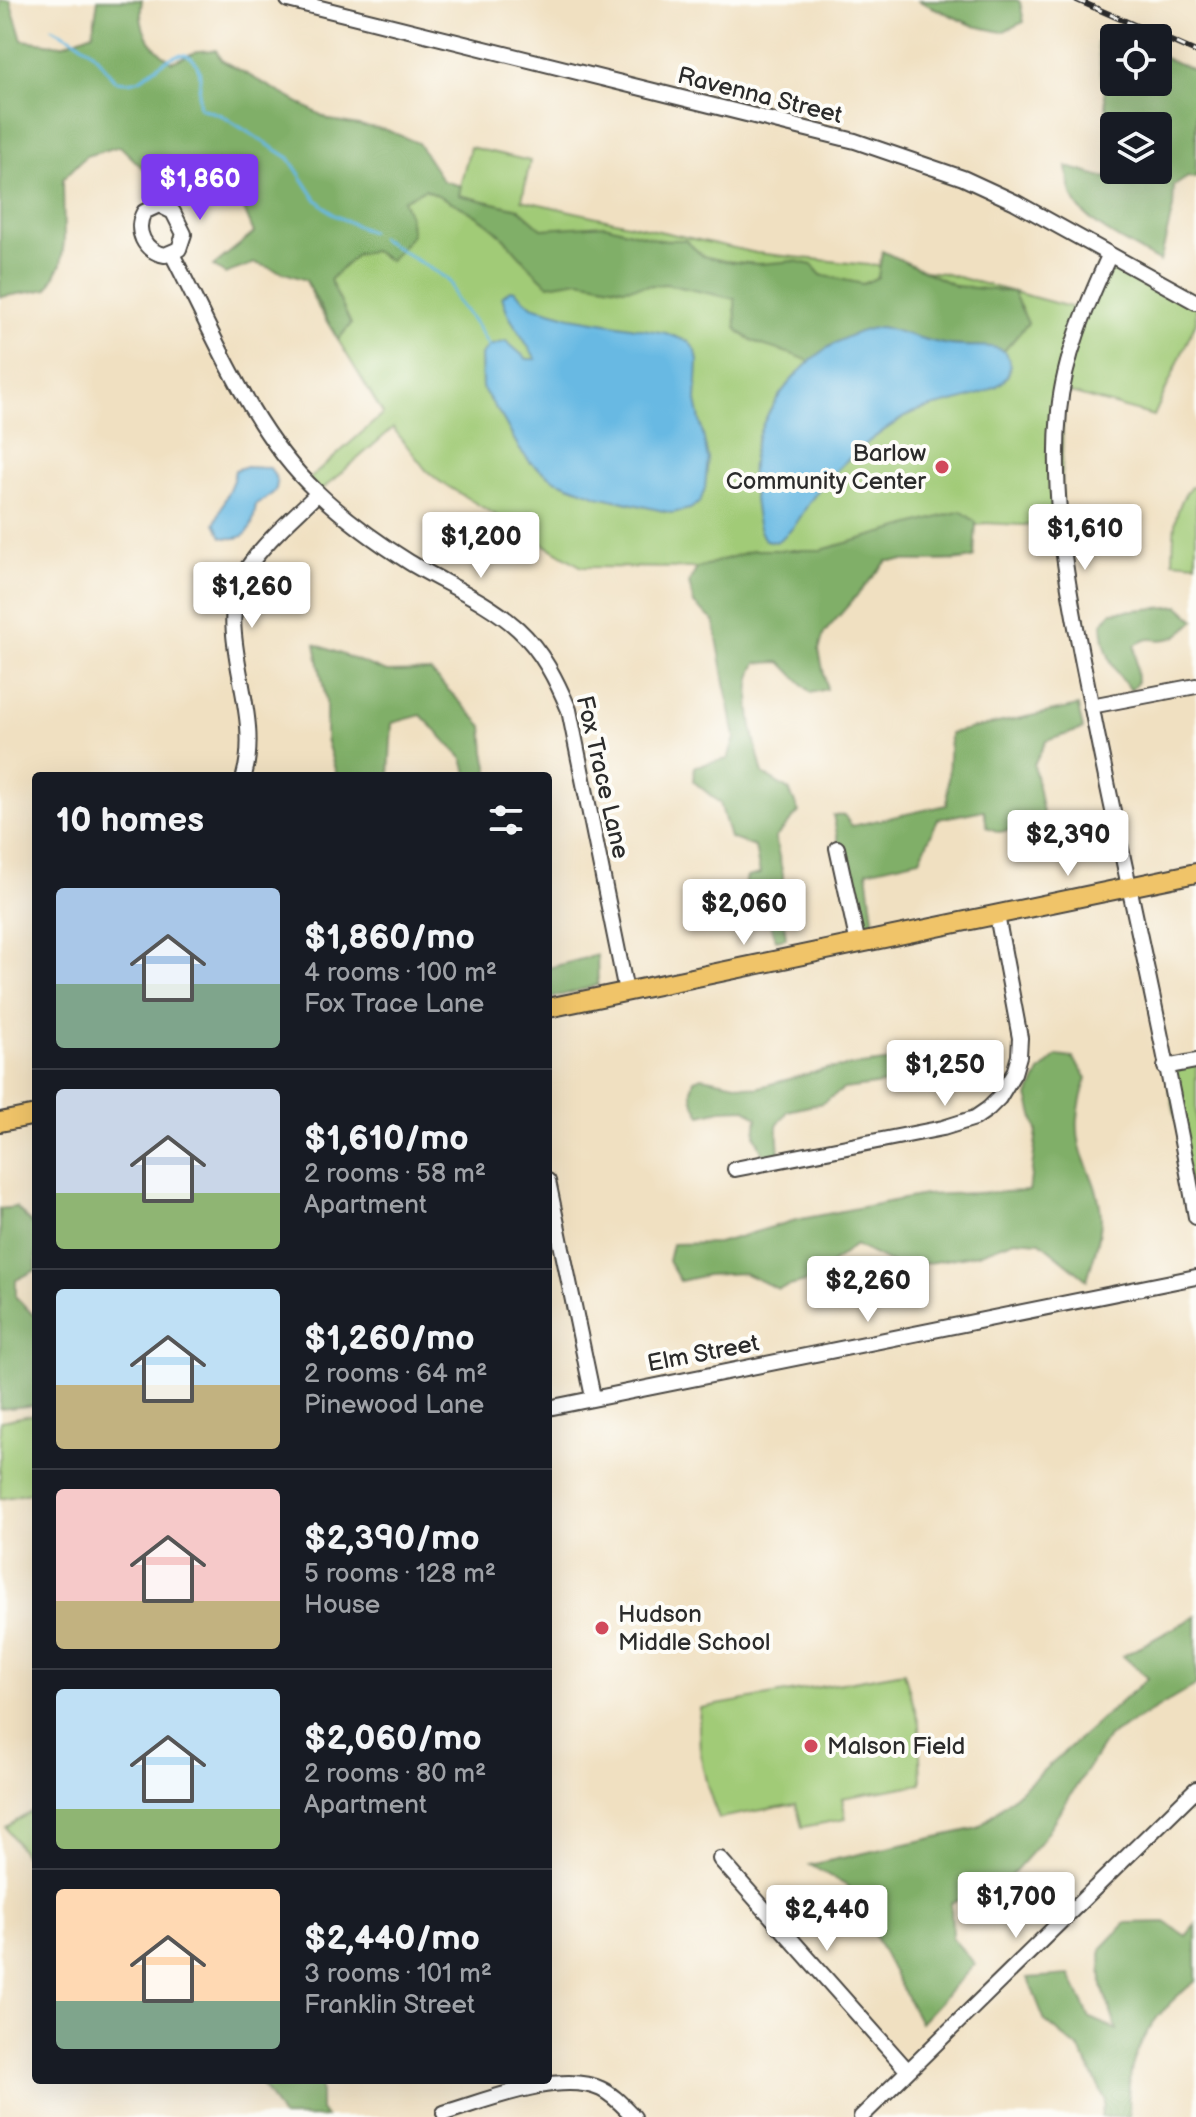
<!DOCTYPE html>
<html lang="en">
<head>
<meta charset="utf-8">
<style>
	body { margin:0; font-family:"Balsamiq Sans",sans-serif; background:#20242c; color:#f1f3f6; height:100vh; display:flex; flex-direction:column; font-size:30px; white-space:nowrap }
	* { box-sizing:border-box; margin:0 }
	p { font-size:26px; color:#9ea1a6 }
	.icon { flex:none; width:44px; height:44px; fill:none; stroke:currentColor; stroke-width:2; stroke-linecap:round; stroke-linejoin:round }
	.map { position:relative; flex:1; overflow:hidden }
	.sheet { position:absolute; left:32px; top:772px; width:520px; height:1312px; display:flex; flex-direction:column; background:#171b24; border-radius:8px; box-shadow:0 8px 32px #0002 }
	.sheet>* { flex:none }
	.controls { position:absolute; left:1100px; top:24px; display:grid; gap:16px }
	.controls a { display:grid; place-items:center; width:72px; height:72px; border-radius:8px; background:#171b24; box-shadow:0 8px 32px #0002; font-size:40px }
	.price { position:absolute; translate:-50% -68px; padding:0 18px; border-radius:8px; background:#fff; color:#222; font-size:26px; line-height:52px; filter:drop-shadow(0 2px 4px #0008) }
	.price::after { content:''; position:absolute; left:50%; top:48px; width:24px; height:18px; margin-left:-12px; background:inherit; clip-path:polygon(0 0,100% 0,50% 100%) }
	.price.active { background:#7c3aed; color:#fff }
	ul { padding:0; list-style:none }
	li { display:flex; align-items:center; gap:24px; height:200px; padding:0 24px }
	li+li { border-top:2px solid #363941 }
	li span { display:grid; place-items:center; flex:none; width:224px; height:160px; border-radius:8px; color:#555 }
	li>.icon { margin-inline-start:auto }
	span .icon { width:96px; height:96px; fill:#fffc; stroke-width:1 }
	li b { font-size:34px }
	h2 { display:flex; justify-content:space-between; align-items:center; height:96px; padding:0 24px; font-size:34px }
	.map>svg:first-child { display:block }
	.green { fill:#a1cb77; stroke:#667b51; stroke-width:2 }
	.forest { fill:#80af68; stroke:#566d4a; stroke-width:2 }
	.water { fill:#67b9e3; stroke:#497287; stroke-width:2 }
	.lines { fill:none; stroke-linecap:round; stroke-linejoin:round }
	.stream { stroke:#67b9e3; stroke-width:3 }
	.minor-casing { stroke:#494642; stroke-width:18 }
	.major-casing { stroke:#494642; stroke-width:22 }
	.minor { stroke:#fff; stroke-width:14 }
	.major { stroke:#f0c469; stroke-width:18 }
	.rail-casing { stroke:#2b2b2b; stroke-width:6 }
	.rail { stroke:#fdfcf7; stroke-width:3; stroke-dasharray:9; stroke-linecap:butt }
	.poi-dot { fill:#d1495b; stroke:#fdfcf7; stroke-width:3 }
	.labels { text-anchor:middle; stroke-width:8; stroke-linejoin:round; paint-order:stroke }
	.street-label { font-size:24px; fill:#2b2b2b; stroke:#fdfcf7 }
	.poi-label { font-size:24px; fill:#2b2b2b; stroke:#fdfcf7; text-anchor:start }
</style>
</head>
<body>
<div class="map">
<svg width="1196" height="2117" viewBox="0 0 1196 2117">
	<rect width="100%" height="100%" fill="#fdfcf7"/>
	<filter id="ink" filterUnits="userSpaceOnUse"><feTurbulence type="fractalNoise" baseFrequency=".0125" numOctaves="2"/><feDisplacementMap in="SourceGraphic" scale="16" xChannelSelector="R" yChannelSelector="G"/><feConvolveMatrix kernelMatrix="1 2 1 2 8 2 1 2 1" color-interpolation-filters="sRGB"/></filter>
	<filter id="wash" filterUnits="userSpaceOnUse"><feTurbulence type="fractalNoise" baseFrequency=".006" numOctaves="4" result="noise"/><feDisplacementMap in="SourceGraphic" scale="32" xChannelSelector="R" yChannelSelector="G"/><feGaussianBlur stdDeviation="1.8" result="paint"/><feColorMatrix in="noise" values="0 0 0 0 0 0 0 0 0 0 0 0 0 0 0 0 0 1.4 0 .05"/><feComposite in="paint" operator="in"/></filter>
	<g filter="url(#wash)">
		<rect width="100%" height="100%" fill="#f0e0c1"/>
		<path class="green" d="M 470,147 L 530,161 L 522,200 L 756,253 L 943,273 L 1085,311 L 1109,256 L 1196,302 L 1196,322 L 1154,416 L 1063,391 L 1061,527 L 985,523 L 807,569 L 582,567 L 439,481 L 426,470 L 393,428 L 318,493 L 307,481 L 383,414 L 315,302 L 306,280 L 397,170 L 460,186 Z
			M 1191,487 L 1196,487 L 1196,563 L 1173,561 C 1174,535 1172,508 1191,487 Z
			M 1196,1060 L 1196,1213 L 1165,1067 Z
			M 36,1414 L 36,1492 L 0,1499 L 0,1421 Z
			M 904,1672 L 919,1723 L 921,1784 L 842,1798 L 846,1819 L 802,1827 L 796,1804 L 719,1818 C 703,1782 696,1746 700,1708 Z
			M 36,1809 L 36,1855 L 29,1862 L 6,1827 Z"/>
		<path class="forest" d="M 0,0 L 10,0 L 22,40 L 62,45 L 93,33 L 98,0 L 142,0 C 137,29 149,45 172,62 L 198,51 L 216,50 L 221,60 L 330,120 L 387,130 L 418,143 L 443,181 L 461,186 L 459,195 L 519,209 L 542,229 L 605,225 L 660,240 L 685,240 L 703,256 L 724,261 L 759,264 L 795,261 L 812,265 L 821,275 L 863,284 L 878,277 L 882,251 L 956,286 L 1013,292 L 1028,323 L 1004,351 L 990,347 L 943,345 L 880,327 L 835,344 L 810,362 C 786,348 755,350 736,328 L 735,299 L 666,284 L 623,288 L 579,280 L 549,285 C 529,269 518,253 501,235 C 480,214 451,202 425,189 L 403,200 L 409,215 L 412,235 L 390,261 L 373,251 L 357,254 L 330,280 L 351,324 L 338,340 L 306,280 L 255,263 L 225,274 L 213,266 L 254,233 L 242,204 L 216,181 L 158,183 L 120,146 L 86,156 L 63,179 L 64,242 L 61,264 L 48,289 L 0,297 Z
			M 917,0 L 1017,0 L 1020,2 L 1024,22 L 1002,32 L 974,26 Z
			M 1109,33 L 1120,38 L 1114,38 L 1114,82 L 1158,82 L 1158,55 L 1196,71 L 1196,178 L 1188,177 L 1174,186 L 1173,208 L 1160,262 C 1137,248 1097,230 1080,209 C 1070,197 1069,182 1067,167 L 1106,178 L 1114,167 L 1114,170 L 1158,170 L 1158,126 L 1114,126 L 1114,159 L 1097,43 Z
			M 961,511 L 976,522 L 974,557 C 963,563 905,560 887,561 L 824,633 L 819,650 L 827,689 L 811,693 L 781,662 L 757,663 C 740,690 755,744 763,774 L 789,790 L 799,812 L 775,838 L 783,875 L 783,913 L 786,938 L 776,940 C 768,918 764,904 743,891 L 747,877 L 760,874 L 755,847 L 730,838 L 720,803 L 693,781 L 695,766 L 728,759 L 735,738 L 714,621 L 694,604 L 689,583 L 697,568 L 754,550 L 821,550 Z
			M 1179,606 L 1195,620 C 1187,627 1179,638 1167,639 C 1151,642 1154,634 1135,645 L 1137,683 L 1131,690 C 1112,671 1103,649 1102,623 L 1112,612 Z
			M 315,644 L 387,672 L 430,671 L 483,726 L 485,752 L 490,776 L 468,776 L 463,759 L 421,715 L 392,723 L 389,776 L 337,776 L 326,739 L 326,700 Z
			M 1078,706 L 1083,729 L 1046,741 L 1034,765 L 1045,824 L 999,832 L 987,827 L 984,810 L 938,819 L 920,859 L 867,871 L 874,926 L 857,930 L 833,815 L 844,815 L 852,826 L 947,805 L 950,733 Z
			M 597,955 L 598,985 L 548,999 L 548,968 Z
			M 1057,1056 L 1073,1058 L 1087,1078 C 1077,1108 1073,1134 1086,1164 C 1094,1181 1101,1199 1101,1218 C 1101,1238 1092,1261 1087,1280 L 1040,1242 L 1015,1240 L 978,1254 L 901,1268 L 855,1245 L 809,1281 L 778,1289 L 744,1273 L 707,1275 L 680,1281 L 668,1261 L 672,1244 L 718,1243 L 796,1220 L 924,1195 L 1029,1191 L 1037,1131 L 1028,1096 L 1040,1072 Z
			M 893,1061 L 912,1064 L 912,1080 L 844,1089 L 822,1103 L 788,1111 L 777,1126 L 779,1155 L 764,1157 L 755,1135 L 757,1118 L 746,1109 L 721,1110 L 701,1115 C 693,1103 689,1094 694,1080 L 702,1077 L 756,1088 L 826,1069 Z
			M 16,1207 L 36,1228 L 36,1270 L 16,1280 L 16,1297 L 36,1318 L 36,1405 L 0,1409 L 0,1209 Z
			M 1196,1616 L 1196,1685 L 1108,1737 L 1039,1844 L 1007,1880 L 951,1903 L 952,1938 L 975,1964 L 920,2023 L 849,1887 L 810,1865 L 978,1828 L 1148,1678 L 1123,1656 Z
			M 1165,1922 L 1186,1936 L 1196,1924 L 1196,1981 C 1151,2014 1121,2059 1130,2117 L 1101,2117 L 1105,2099 L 1080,2050 L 1045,2021 L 1028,1978 L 1070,1975 L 1090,2018 L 1117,2030 L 1102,1986 L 1101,1949 L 1126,1923 Z
			M 259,2080 L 321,2080 L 321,2110 L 326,2117 L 282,2117 Z"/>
		<path class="water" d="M 510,290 L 515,291 L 532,306 L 571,317 L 666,333 L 689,342 L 696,351 L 698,361 L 696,401 L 708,459 L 705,488 L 700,502 L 690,509 L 672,513 L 598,496 L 555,480 L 531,463 L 520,450 L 503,419 L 482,388 L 481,355 L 489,346 L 506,341 L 527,359 L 536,359 L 509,316 L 502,297 Z
			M 880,327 C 908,333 934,345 963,346 C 976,347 1003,343 1008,357 C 1024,398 933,402 912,413 C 877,432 834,467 811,500 C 798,519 796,529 776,542 L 765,540 C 757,529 756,513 754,499 C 752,485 750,470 753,456 C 763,398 821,335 880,327 Z
			M 244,467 L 270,468 C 285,489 273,495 256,504 C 253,527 250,543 222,537 L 215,523 L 233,480 L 235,470 Z"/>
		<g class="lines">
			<path class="stream" d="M 52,28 C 67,35 84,43 96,56 C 104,63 107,73 116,81 C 125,82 132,83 140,79 C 155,70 183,38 197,65 C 204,78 196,94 200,108 L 221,115 L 289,158 L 315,198 L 334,215 L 370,232
				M 380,238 L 446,278 L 451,284 L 456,300 L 475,323 L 489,346"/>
		</g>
	</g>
	<g filter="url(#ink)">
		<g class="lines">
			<g class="minor-casing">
				<path id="minor" d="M 288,0 L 855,141 L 963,178 L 1015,202 L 1196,302
					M 159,205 L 173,212 L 184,234 L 179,249 L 165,255 C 144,252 134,230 144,212 Z
					M 172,254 C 213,332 251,431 317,492 C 344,518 377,542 409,562 C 445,584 486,600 518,629 C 542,651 557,681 569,710 L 626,991
					M 1109,256 C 1087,304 1064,358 1059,411 C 1049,516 1075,621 1095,724 C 1128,888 1167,1052 1196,1217
					M 1091,706 L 1196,686
					M 244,776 C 264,707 210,630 246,570 C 264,542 294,517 318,493
					M 837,848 L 858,944
					M 1165,1067 L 1196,1061
					M 735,1169 L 943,1128 L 975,1118 L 988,1109 L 999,1098 L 1014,1073 L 1019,1056 L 1020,1038 L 997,915
					M 548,1181 L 593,1397
					M 548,1408 L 1196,1277
					M 720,1859 L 908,2071
					M 444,2113 C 485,2101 560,2070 601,2089 C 614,2095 624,2107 634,2117
					M 861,2117 L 1196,1789"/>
			</g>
			<g class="major-casing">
				<path id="major" d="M 548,1008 L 1196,873
					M 0,1122 L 36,1115"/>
			</g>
			<use href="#minor" class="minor"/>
			<use href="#major" class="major"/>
			<g class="rail-casing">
				<path id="rail" d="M 1077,0 L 1196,52"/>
			</g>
			<use href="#rail" class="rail"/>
		</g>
	</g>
	<g class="poi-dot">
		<circle cx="942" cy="467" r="8"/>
		<circle cx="602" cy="1628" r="8"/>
		<circle cx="811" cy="1746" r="8"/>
	</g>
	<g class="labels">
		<g class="street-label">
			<text transform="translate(760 95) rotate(14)" y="8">Ravenna Street</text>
			<text transform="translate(603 777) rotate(77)" y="8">Fox Trace Lane</text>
			<text transform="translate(703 1353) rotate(-11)" y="8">Elm Street</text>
		</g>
		<g class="poi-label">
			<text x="926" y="461" text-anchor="end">Barlow<tspan x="926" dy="28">Community Center</tspan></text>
			<text x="618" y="1622">Hudson<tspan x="618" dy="28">Middle School</tspan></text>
			<text x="827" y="1754">Malson Field</text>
		</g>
	</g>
</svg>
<div class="controls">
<a><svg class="icon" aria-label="locate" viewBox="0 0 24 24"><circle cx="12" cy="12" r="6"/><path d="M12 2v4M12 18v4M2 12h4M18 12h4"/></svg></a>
<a><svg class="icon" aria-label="layers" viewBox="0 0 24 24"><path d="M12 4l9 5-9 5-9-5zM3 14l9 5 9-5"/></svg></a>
</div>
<b class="price active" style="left:200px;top:222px">$1,860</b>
<b class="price" style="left:1085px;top:572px">$1,610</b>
<b class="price" style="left:481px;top:580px">$1,200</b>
<b class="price" style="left:252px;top:630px">$1,260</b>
<b class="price" style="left:1068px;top:878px">$2,390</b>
<b class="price" style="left:744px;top:947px">$2,060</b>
<b class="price" style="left:945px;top:1108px">$1,250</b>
<b class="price" style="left:868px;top:1324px">$2,260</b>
<b class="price" style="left:1016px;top:1940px">$1,700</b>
<b class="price" style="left:827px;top:1953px">$2,440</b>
<section class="sheet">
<h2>10 homes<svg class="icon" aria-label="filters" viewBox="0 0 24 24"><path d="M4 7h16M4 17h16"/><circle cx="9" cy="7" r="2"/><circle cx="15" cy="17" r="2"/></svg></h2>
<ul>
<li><span style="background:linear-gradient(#a9c7e8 60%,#7fa58c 0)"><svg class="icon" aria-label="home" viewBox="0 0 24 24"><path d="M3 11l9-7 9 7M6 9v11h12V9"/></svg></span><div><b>$1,860/mo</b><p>4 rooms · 100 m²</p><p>Fox Trace Lane</p></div></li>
<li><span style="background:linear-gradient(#c9d6e8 65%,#8fb573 0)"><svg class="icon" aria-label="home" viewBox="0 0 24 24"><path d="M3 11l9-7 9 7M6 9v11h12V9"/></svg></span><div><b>$1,610/mo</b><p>2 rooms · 58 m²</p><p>Apartment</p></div></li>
<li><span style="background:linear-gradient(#bfe0f5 60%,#c2b280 0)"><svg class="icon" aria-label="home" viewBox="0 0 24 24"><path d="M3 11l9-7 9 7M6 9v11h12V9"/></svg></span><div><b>$1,260/mo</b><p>2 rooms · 64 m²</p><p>Pinewood Lane</p></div></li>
<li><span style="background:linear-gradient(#f6c9c9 70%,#c2b280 0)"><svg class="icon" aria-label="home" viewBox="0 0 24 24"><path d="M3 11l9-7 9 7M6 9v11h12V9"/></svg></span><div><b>$2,390/mo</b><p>5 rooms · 128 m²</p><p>House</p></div></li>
<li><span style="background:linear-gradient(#bfe0f5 75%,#8fb573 0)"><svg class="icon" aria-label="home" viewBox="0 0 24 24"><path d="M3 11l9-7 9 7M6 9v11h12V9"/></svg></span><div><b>$2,060/mo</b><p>2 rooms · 80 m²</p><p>Apartment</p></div></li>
<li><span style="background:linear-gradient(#ffd9b3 70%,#7fa58c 0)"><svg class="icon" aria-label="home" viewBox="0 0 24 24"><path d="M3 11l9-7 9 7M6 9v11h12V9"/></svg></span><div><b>$2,440/mo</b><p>3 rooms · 101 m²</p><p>Franklin Street</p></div></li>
</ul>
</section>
</div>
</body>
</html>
